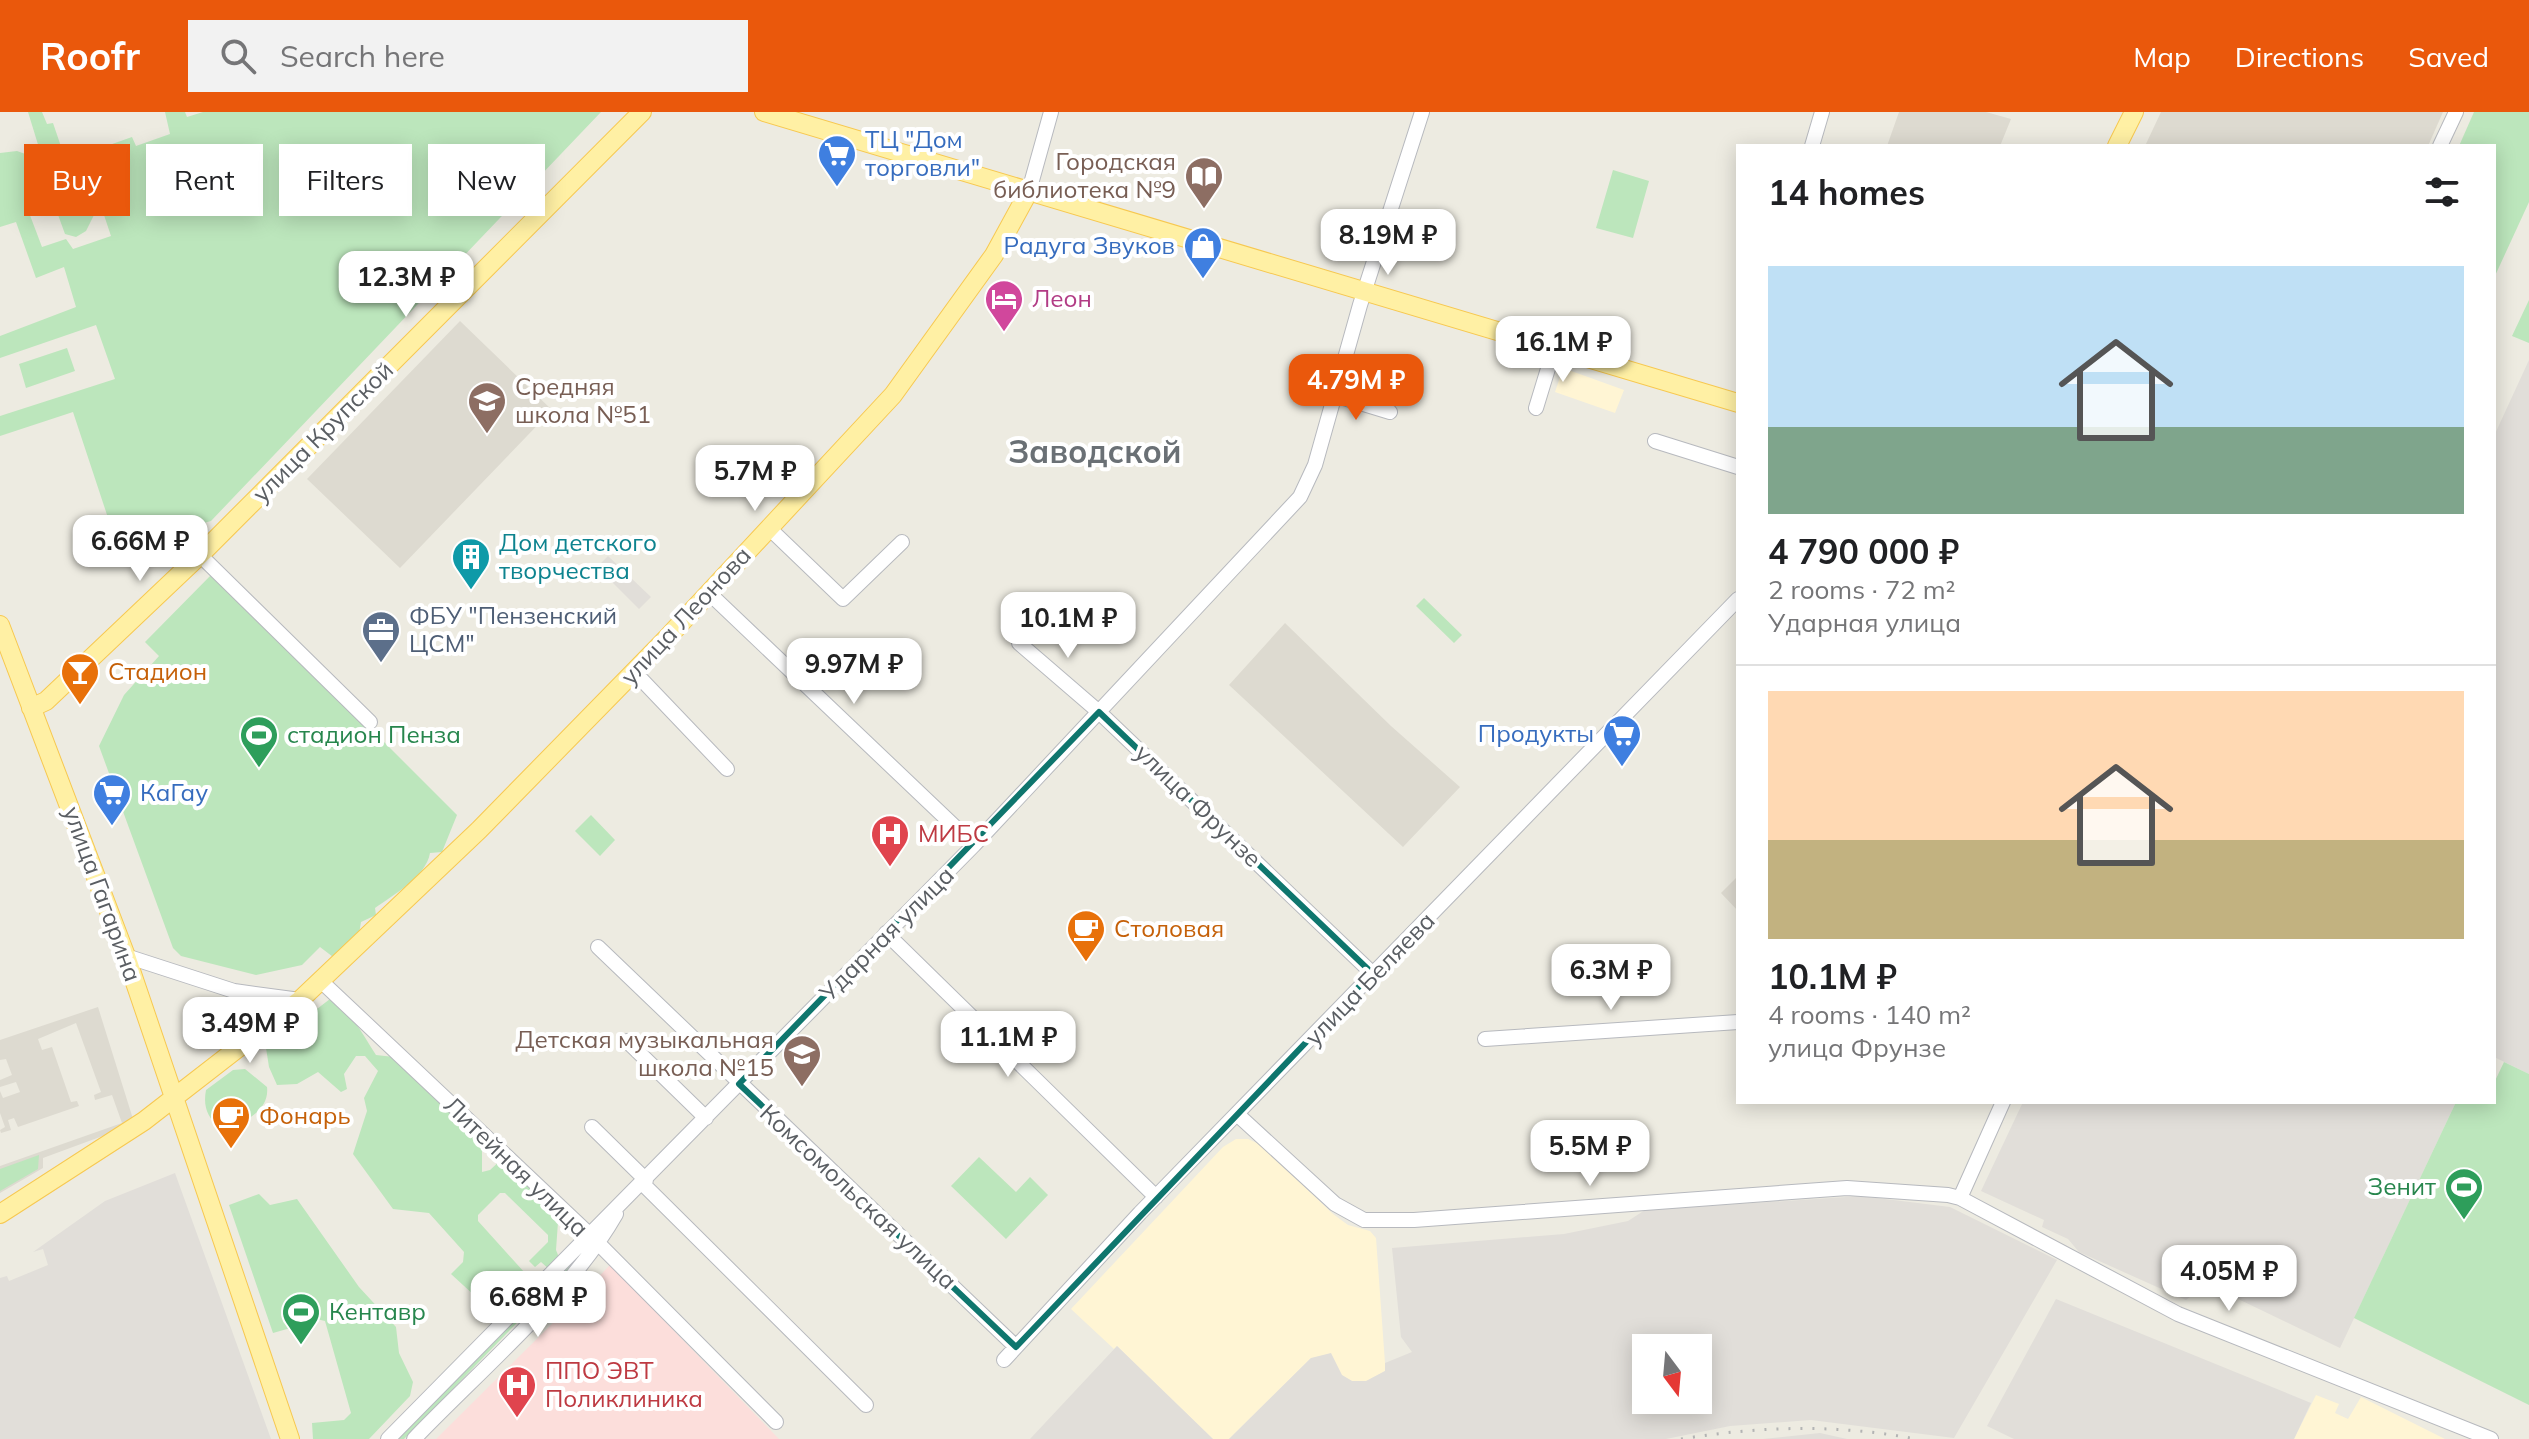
<!DOCTYPE html>
<html lang="en">
<head>
<meta charset="utf-8">
<style>
	body { margin:0; font-family:Mulish,sans-serif; background:#f2f2f2; color:#202124; height:100vh; display:flex; flex-direction:column; font-size:30px; white-space:nowrap }
	* { box-sizing:border-box; margin:0 }
	p { font-size:26px; color:#757577 }
	.icon { flex:none; width:44px; height:44px; fill:none; stroke:currentColor; stroke-width:2; stroke-linecap:round; stroke-linejoin:round }
	.map { position:relative; flex:1; overflow:hidden }
	.panel { position:absolute; left:1736px; top:32px; width:760px; height:960px; display:flex; flex-direction:column; background:#fff; border-radius:0px; box-shadow:0 4px 20px #0003 }
	.panel>* { flex:none }
	.top-card { position:absolute; left:24px; top:32px; width:760px; height:72px; display:flex; gap:16px }
	.needle { width:52px; rotate:164deg }
	.buttons { position:absolute; left:1632px; top:1222px; display:grid; gap:16px }
	.buttons a { display:grid; place-items:center; width:80px; height:80px; border-radius:0px; background:#fff; box-shadow:0 4px 20px #0003; font-size:40px }
	.price { position:absolute; translate:-50% -68px; padding:0 18px; border-radius:16px; background:#fff; color:#222; font-size:26px; line-height:52px; filter:drop-shadow(0 2px 4px #0008) }
	.price::after { content:''; position:absolute; left:50%; top:48px; width:24px; height:18px; margin-left:-12px; background:inherit; clip-path:polygon(0 0,100% 0,50% 100%) }
	.price.current { background:#ea580c; color:#fff }
	ul { padding:0; list-style:none }
	li { display:grid; align-content:center; gap:16px; height:424px; padding:0 32px }
	li+li { border-top:2px solid #e0e0e0 }
	li span { display:grid; place-items:center; height:248px; border-radius:0px; color:#555 }
	li>.icon { margin-inline-start:auto }
	span .icon { width:144px; height:144px; fill:#fffc; stroke-width:1 }
	li b { font-size:34px }
	h2 { display:flex; justify-content:space-between; align-items:center; height:96px; padding:0 32px; font-size:34px }
	.chip { padding:0 28px; border-radius:0px; background:#fff; box-shadow:0 4px 20px #0003; font-size:28px; line-height:72px }
	.chip.current { background:#ea580c; color:#fff }
	header { display:flex; align-items:center; gap:48px; box-sizing:border-box; height:112px; padding:0 40px; background:#ea580c; color:#fff }
	header strong { font-size:38px }
	nav { display:flex; gap:44px; margin-inline-start:auto; font-size:28px }
	.search { width:560px; height:72px; background:#f2f2f2; display:flex; align-items:center; gap:20px; box-sizing:border-box; padding:0 28px; border-radius:0px; color:#757577; font-size:30px }
	.map>svg:first-child { display:block }
	.commercial { fill:#fff5d4 }
	.industrial { fill:#e1ded9; fill-rule:evenodd }
	.education { fill:#dddad0 }
	.medical { fill:#fcdedb }
	.green { fill:#bce6bc; fill-rule:evenodd }
	.lines { fill:none; stroke-linecap:round; stroke-linejoin:round }
	.minor-casing { stroke:#b7b9be; stroke-width:16 }
	.major-casing { stroke:#f7c850; stroke-width:20 }
	.minor { stroke:#fff; stroke-width:14 }
	.major { stroke:#fff0a4; stroke-width:18 }
	.rail { stroke:#b3b4b4; stroke-width:3; stroke-dasharray:2 10; stroke-linecap:butt }
	.marked { fill:none; stroke:#0f766e; stroke-width:6; stroke-linejoin:round }
	.labels { text-anchor:middle; stroke-width:8; stroke-linejoin:round; paint-order:stroke }
	.shop-label { font-size:24px; fill:#366cbe; stroke:#fff; text-anchor:start }
	.education-label { font-size:24px; fill:#785e54; stroke:#fff; text-anchor:end }
	.hotel-label { font-size:24px; fill:#b23c85; stroke:#fff; text-anchor:start }
	.street-label { font-size:24px; fill:#5a5e63; stroke:#fff }
	.culture-label { font-size:24px; fill:#0d838f; stroke:#fff; text-anchor:start }
	.service-label { font-size:24px; fill:#4e5e75; stroke:#fff; text-anchor:start }
	.food-label { font-size:24px; fill:#c56008; stroke:#fff; text-anchor:start }
	.leisure-label { font-size:24px; fill:#27864d; stroke:#fff; text-anchor:start }
	.health-label { font-size:24px; fill:#be3a42; stroke:#fff; text-anchor:start }
	.district-label { font-size:32px; font-weight:bold; fill:#6a7075; stroke:#fff }
</style>
</head>
<body>
<header>
<strong>Roofr</strong>
<div class="search"><svg class="icon" aria-label="search" viewBox="0 0 24 24"><circle cx="10" cy="10" r="6"/><path d="M15 15l6 6"/></svg>Search here</div>
<nav><a>Map</a><a>Directions</a><a>Saved</a></nav>
</header>
<div class="map">
<svg width="2529" height="1327" viewBox="0 0 2529 1327">
	<rect width="100%" height="100%" fill="#edebe1"/>
	<path class="commercial" d="M 1563,256 L 1624,278 L 1615,301 L 1555,280 Z
		M 1236,1027 L 1248,1027 L 1261,1033 L 1333,1102 L 1348,1113 L 1370,1119 L 1376,1126 L 1385,1251 L 1385,1259 L 1367,1269 L 1352,1269 L 1311,1246 L 1229,1327 L 1213,1327 L 1117,1234 L 1114,1237 L 1071,1197 L 1223,1035 Z
		M 2316,1283 L 2339,1292 L 2335,1301 L 2348,1307 L 2361,1285 L 2445,1327 L 2294,1327 Z"/>
	<path class="industrial" d="M 2529,248 L 2529,962 L 2494,945 L 2494,324 Z
		M 608,444 L 651,485 L 639,497 L 597,455 Z
		M 2023,990 L 2456,990 L 2340,1236 L 2207,1172 L 2186,1188 L 2079,1140 L 2068,1127 L 2042,1115 L 2044,1108 L 1981,1079 Z
		M 175,1061 L 271,1327 L 0,1327 L 0,1166 L 7,1164 L 9,1169 L 48,1153 L 43,1137 L 33,1140 L 105,1089 Z
		M 1861,1084 L 1950,1095 L 2057,1148 L 1954,1326 L 1811,1308 L 1730,1314 L 1666,1327 L 1229,1327 L 1311,1246 L 1331,1241 L 1342,1263 L 1352,1269 L 1366,1269 L 1385,1259 L 1385,1251 L 1412,1240 L 1401,1225 L 1392,1136 L 1564,1122 L 1628,1109 L 1645,1098 ZM 1646,1236 L 1698,1236 L 1698,1288 L 1646,1288 Z
		M 2056,1187 L 2311,1291 L 2294,1327 L 2014,1327 L 1987,1314 Z
		M 1117,1234 L 1213,1327 L 1030,1327 Z
		M 1820,1321 L 1847,1327 L 1763,1327 Z"/>
	<path class="education" d="M 1899,0 L 1986,0 L 2011,7 L 2000,34 L 1887,34 Z
		M 2161,0 L 2443,0 L 2428,34 L 2145,34 Z
		M 460,209 L 552,298 L 400,456 L 307,367 Z
		M 1285,511 L 1391,614 L 1460,675 L 1403,735 L 1229,573 Z
		M 1738,764 L 1738,799 L 1721,781 Z
		M 98,895 L 133,1007 L 108,1022 L 43,1046 L 43,1056 L 0,1081 L 0,1054 L 122,1011 L 112,983 L 95,988 L 94,983 L 101,980 L 76,911 L 38,927 L 42,938 L 52,935 L 71,990 L 77,989 L 79,994 L 18,1015 L 14,1006 L 8,1008 L 11,1018 L 1,1021 L 0,1018 L 5,1015 L 0,1001 L 0,979 L 3,986 L 20,980 L 16,970 L 0,975 L 0,968 L 12,963 L 6,947 L 0,948 L 0,928 Z"/>
	<path class="medical" d="M 610,1153 L 779,1327 L 436,1327 L 576,1188 Z"/>
	<path class="green" d="M 28,0 L 42,0 L 47,12 L 53,11 L 69,58 L 101,47 L 98,37 L 132,25 L 136,34 L 170,22 L 165,0 L 185,0 L 187,5 L 203,0 L 601,0 L 211,409 L 132,431 L 114,424 L 73,300 L 0,324 L 0,304 L 115,267 L 96,213 L 0,246 L 0,224 L 76,195 L 64,155 L 36,166 L 16,110 L 0,115 L 0,41 L 17,39 L 31,44 L 40,39 ZM 53,89 L 65,122 L 76,125 L 86,119 L 100,91 L 111,124 L 73,137 L 66,127 L 42,135 L 28,98 Z
		M 2474,0 L 2529,0 L 2529,90 L 2494,166 L 2494,34 L 2459,34 Z
		M 1613,58 L 1649,69 L 1633,126 L 1596,116 Z
		M 2529,188 L 2529,231 L 2512,224 Z
		M 67,236 L 75,259 L 26,276 L 19,252 Z
		M 214,460 L 457,703 L 442,740 L 430,741 C 426,765 393,783 375,796 L 376,803 L 361,810 L 359,822 L 349,828 L 337,848 L 320,835 L 302,853 L 256,863 L 181,844 L 173,836 L 99,634 L 124,583 L 159,544 L 145,530 Z
		M 1424,486 L 1462,523 L 1454,531 L 1416,494 Z
		M 591,703 L 615,728 L 600,744 L 575,719 Z
		M 330,887 C 355,905 360,918 376,943 L 394,945 L 482,1028 L 482,1060 L 490,1058 L 502,1047 L 543,1085 L 545,1097 L 558,1110 L 556,1138 L 560,1148 L 550,1158 L 541,1150 L 535,1155 L 529,1149 L 548,1130 L 548,1123 L 505,1081 L 500,1081 L 478,1103 L 478,1109 L 534,1171 L 500,1207 L 451,1162 L 463,1150 L 464,1140 L 429,1101 L 393,1097 L 353,1042 L 367,999 L 364,986 L 378,959 L 365,944 L 356,944 L 344,962 L 347,977 L 341,980 L 318,960 L 297,972 L 277,973 L 269,955 L 266,936 Z
		M 2504,950 L 2529,962 L 2529,1293 L 2354,1206 L 2456,990 L 2494,990 L 2494,971 Z
		M 245,957 L 267,975 C 270,999 242,1014 220,1015 C 207,1006 203,994 206,978 L 233,958 Z
		M 39,1043 L 38,1057 L 0,1079 L 0,1057 Z
		M 979,1045 L 1016,1080 L 1030,1065 L 1048,1083 L 1006,1127 L 951,1074 Z
		M 259,1082 L 270,1093 L 297,1087 L 359,1175 L 396,1215 L 399,1241 L 413,1270 L 410,1284 L 369,1327 L 313,1327 L 312,1311 L 344,1308 L 351,1301 L 325,1209 L 308,1205 L 301,1213 L 273,1221 L 229,1093 Z
		M 582,1137 L 582,1144 L 404,1327 L 395,1327 Z"/>
	<g class="lines">
		<g class="minor-casing">
			<path id="minor" d="M 1812,34 L 1822,0
				M 2440,34 L 2456,0
				M 1029,79 L 1051,0
				M 1334,283 L 1390,300
				M 1536,296 L 1554,237
				M 1655,329 L 1738,355
				M 769,416 L 843,487 L 902,430
				M 200,443 L 370,610
				M 709,481 L 974,733
				M 1019,531 L 1099,600 L 1372,861
				M 642,568 L 727,657
				M 886,821 L 1156,1085
				M 598,835 L 1016,1235
				M 126,844 L 234,879 L 300,888
				M 322,870 L 588,1121 L 776,1310
				M 1485,927 L 1738,910
				M 627,929 L 706,1006
				M 1238,1003 L 1335,1092 L 1364,1108 L 1414,1108 L 1847,1076 L 1948,1083 L 1960,1086 L 2178,1202 L 2491,1327
				M 592,1015 L 646,1068
				M 643,1072 L 866,1293
				M 1960,1086 L 2003,990
				M 1004,1248 L 1140,1101 L 1738,487
				M 388,1327 L 974,733 L 1300,385 L 1315,353 L 1360,193 L 1422,0
				M 414,1327 C 480,1258 569,1184 616,1102"/>
		</g>
		<g class="major-casing">
			<path id="major" d="M 764,0 L 1738,291
				M 2117,34 L 2134,0
				M 0,513 L 126,844 L 290,1327
				M 31,596 L 46,589 L 200,443 L 642,0
				M 0,1102 L 144,1009 L 300,888 L 479,718 L 666,527 L 893,283 L 994,143 L 1029,79"/>
		</g>
		<use href="#minor" class="minor"/>
		<use href="#major" class="major"/>
		<path class="rail" d="M 1681,1327 C 1761,1314 1837,1312 1916,1327"/>
	</g>
	<path class="marked" d="M 1099,600 L 1372,861 L 1016,1235 L 739,972 Z"/>
	<defs>
		<g id="supermarket-pin" transform="scale(2)"><path d="M0 17L-7.5 6A9.5 9.5 0 1 1 7.5 6Z" fill="#3f7fe0" stroke="#fff"/><path d="M-6-5.5h2.5l.6 2H6L4.5 2H-2.5L-4.4-4H-6ZM-1.5 3.2a1.3 1.3 0 1 0 .1 0ZM3 3.2a1.3 1.3 0 1 0 .1 0Z" fill="#fff"/></g>
		<g id="library-pin" transform="scale(2)"><path d="M0 17L-7.5 6A9.5 9.5 0 1 1 7.5 6Z" fill="#8d6e63" stroke="#fff"/><path d="M-6-4Q-3-5.5-.7-3.5V5Q-3 3-6 4ZM6-4Q3-5.5 .7-3.5V5Q3 3 6 4Z" fill="#fff"/></g>
		<g id="shop-pin" transform="scale(2)"><path d="M0 17L-7.5 6A9.5 9.5 0 1 1 7.5 6Z" fill="#3f7fe0" stroke="#fff"/><path d="M-5-2.5h2.3a2.7 3.5 0 0 1 5.4 0H5L5.5 6h-11ZM-1.5-2.5h3a1.5 2.3 0 0 0-3 0Z" fill="#fff"/></g>
		<g id="hotel-pin" transform="scale(2)"><path d="M0 17L-7.5 6A9.5 9.5 0 1 1 7.5 6Z" fill="#d1479c" stroke="#fff"/><path d="M-6-4.5h1.5V1H6V5H4.5V3h-9V5H-6ZM-4 0a1.8 1.8 0 1 1 3.6 0ZM.5 0V-2.5h3Q6-2.5 6 0Z" fill="#fff"/></g>
		<g id="school-pin" transform="scale(2)"><path d="M0 17L-7.5 6A9.5 9.5 0 1 1 7.5 6Z" fill="#8d6e63" stroke="#fff"/><path d="M0-5L7-2L0 1L-7-2ZM-4 1L0 2.5L4 1V4Q0 6-4 4Z" fill="#fff"/></g>
		<g id="building-pin" transform="scale(2)"><path d="M0 17L-7.5 6A9.5 9.5 0 1 1 7.5 6Z" fill="#0f9aa8" stroke="#fff"/><path d="M-4-6H4V6H1V3H-1V6H-4ZM-2.5-4.3h1.7v1.8h-1.7ZM.8-4.3h1.7v1.8H.8ZM-2.5-1h1.7V.8h-1.7ZM.8-1h1.7V.8H.8Z" fill="#fff"/></g>
		<g id="office-pin" transform="scale(2)"><path d="M0 17L-7.5 6A9.5 9.5 0 1 1 7.5 6Z" fill="#5c6f8a" stroke="#fff"/><path d="M-6-3h4V-5.5h4V-3h4V5H-6ZM-1-4.5V-3h2v-1.5ZM-6 0V1H6V0Z" fill="#fff"/></g>
		<g id="bar-pin" transform="scale(2)"><path d="M0 17L-7.5 6A9.5 9.5 0 1 1 7.5 6Z" fill="#e8710a" stroke="#fff"/><path d="M-6-5H6L.8 .8V4.5H3.5V6h-7V4.5H-.8V.8Z" fill="#fff"/></g>
		<g id="stadium-pin" transform="scale(2)"><path d="M0 17L-7.5 6A9.5 9.5 0 1 1 7.5 6Z" fill="#2e9e5b" stroke="#fff"/><path d="M0-5a6.5 5 0 1 0 0 10a6.5 5 0 1 0 0-10ZM-3.5-1.8h7v3.6h-7Z" fill="#fff"/></g>
		<g id="hospital-pin" transform="scale(2)"><path d="M0 17L-7.5 6A9.5 9.5 0 1 1 7.5 6Z" fill="#e0444e" stroke="#fff"/><path d="M-5-5h3v3.5h4V-5h3V5h-3V1.5h-4V5h-3Z" fill="#fff"/></g>
		<g id="cafe-pin" transform="scale(2)"><path d="M0 17L-7.5 6A9.5 9.5 0 1 1 7.5 6Z" fill="#e8710a" stroke="#fff"/><path d="M-5.5-4.5H6V0H3Q3 3.5 0 3.5H-2.5Q-5.5 3.5-5.5 0ZM3-3.2v2h1.7v-2ZM-6 4.5H4V6H-6Z" fill="#fff"/></g>
	</defs>
	<g fill-rule="evenodd">
		<use href="#supermarket-pin" x="837" y="42"/>
		<use href="#library-pin" x="1204" y="64"/>
		<use href="#shop-pin" x="1203" y="134"/>
		<use href="#hotel-pin" x="1004" y="187"/>
		<use href="#school-pin" x="487" y="289"/>
		<use href="#building-pin" x="471" y="445"/>
		<use href="#office-pin" x="381" y="518"/>
		<use href="#bar-pin" x="80" y="560"/>
		<use href="#supermarket-pin" x="1622" y="622"/>
		<use href="#stadium-pin" x="259" y="623"/>
		<use href="#supermarket-pin" x="112" y="681"/>
		<use href="#hospital-pin" x="890" y="722"/>
		<use href="#cafe-pin" x="1086" y="817"/>
		<use href="#school-pin" x="802" y="942"/>
		<use href="#cafe-pin" x="231" y="1004"/>
		<use href="#stadium-pin" x="2464" y="1075"/>
		<use href="#stadium-pin" x="301" y="1200"/>
		<use href="#hospital-pin" x="517" y="1273"/>
	</g>
	<g class="labels">
		<g class="shop-label">
			<text x="865" y="36">ТЦ "Дом<tspan x="865" dy="28">торговли"</tspan></text>
			<text x="1175" y="142" text-anchor="end">Радуга Звуков</text>
			<text x="1594" y="630" text-anchor="end">Продукты</text>
			<text x="140" y="689">КаГау</text>
		</g>
		<g class="education-label">
			<text x="1176" y="58">Городская<tspan x="1176" dy="28">библиотека №9</tspan></text>
			<text x="515" y="283" text-anchor="start">Средняя<tspan x="515" dy="28">школа №51</tspan></text>
			<text x="774" y="936">Детская музыкальная<tspan x="774" dy="28">школа №15</tspan></text>
		</g>
		<g class="hotel-label">
			<text x="1032" y="195">Леон</text>
		</g>
		<g class="street-label">
			<text transform="translate(323 320) rotate(-45)" y="8">улица Крупской</text>
			<text transform="translate(686 504) rotate(-47)" y="8">улица Леонова</text>
			<text transform="translate(1198 694) rotate(44)" y="8">улица Фрунзе</text>
			<text transform="translate(102 782) rotate(70)" y="8">улица Гагарина</text>
			<text transform="translate(887 822) rotate(-45)" y="8">Ударная улица</text>
			<text transform="translate(1370 867) rotate(-46)" y="8">улица Беляева</text>
			<text transform="translate(516 1055) rotate(44)" y="8">Литейная улица</text>
			<text transform="translate(858 1085) rotate(43)" y="8">Комсомольская улица</text>
		</g>
		<g class="culture-label">
			<text x="499" y="439">Дом детского<tspan x="499" dy="28">творчества</tspan></text>
		</g>
		<g class="service-label">
			<text x="409" y="512">ФБУ "Пензенский<tspan x="409" dy="28">ЦСМ"</tspan></text>
		</g>
		<g class="food-label">
			<text x="108" y="568">Стадион</text>
			<text x="1114" y="825">Столовая</text>
			<text x="259" y="1012">Фонарь</text>
		</g>
		<g class="leisure-label">
			<text x="287" y="631">стадион Пенза</text>
			<text x="2436" y="1083" text-anchor="end">Зенит</text>
			<text x="329" y="1208">Кентавр</text>
		</g>
		<g class="health-label">
			<text x="918" y="730">МИБС</text>
			<text x="545" y="1267">ППО ЭВТ<tspan x="545" dy="28">Поликлиника</tspan></text>
		</g>
		<g class="district-label">
			<text x="1095" y="351">Заводской</text>
		</g>
	</g>
</svg>
<div class="buttons">
<a><svg class="needle" viewBox="-14 -14 28 28"><path d="M0-13l5 13h-10z" fill="#e53935"/><path d="M0 13l5-13h-10z" fill="#757577"/></svg></a>
</div>
<b class="price" style="left:1388px;top:165px">8.19M ₽</b>
<b class="price" style="left:406px;top:207px">12.3M ₽</b>
<b class="price" style="left:1563px;top:272px">16.1M ₽</b>
<b class="price current" style="left:1356px;top:310px">4.79M ₽</b>
<b class="price" style="left:755px;top:401px">5.7M ₽</b>
<b class="price" style="left:140px;top:471px">6.66M ₽</b>
<b class="price" style="left:1068px;top:548px">10.1M ₽</b>
<b class="price" style="left:854px;top:594px">9.97M ₽</b>
<b class="price" style="left:1611px;top:900px">6.3M ₽</b>
<b class="price" style="left:250px;top:953px">3.49M ₽</b>
<b class="price" style="left:1008px;top:967px">11.1M ₽</b>
<b class="price" style="left:1590px;top:1076px">5.5M ₽</b>
<b class="price" style="left:2229px;top:1201px">4.05M ₽</b>
<b class="price" style="left:538px;top:1227px">6.68M ₽</b>
<div class="top-card">
<a class="chip current">Buy</a>
<a class="chip">Rent</a>
<a class="chip">Filters</a>
<a class="chip">New</a>
</div>
<section class="panel">
<h2>14 homes<svg class="icon" aria-label="filters" viewBox="0 0 24 24"><path d="M4 7h16M4 17h16"/><circle cx="9" cy="7" r="2"/><circle cx="15" cy="17" r="2"/></svg></h2>
<ul>
<li><span style="background:linear-gradient(#bfe0f5 65%,#7fa58c 0)"><svg class="icon" aria-label="home" viewBox="0 0 24 24"><path d="M3 11l9-7 9 7M6 9v11h12V9"/></svg></span><div><b>4 790 000 ₽</b><p>2 rooms · 72 m²</p><p>Ударная улица</p></div></li>
<li><span style="background:linear-gradient(#ffd9b3 60%,#c2b280 0)"><svg class="icon" aria-label="home" viewBox="0 0 24 24"><path d="M3 11l9-7 9 7M6 9v11h12V9"/></svg></span><div><b>10.1M ₽</b><p>4 rooms · 140 m²</p><p>улица Фрунзе</p></div></li>
</ul>
</section>
</div>
</body>
</html>
